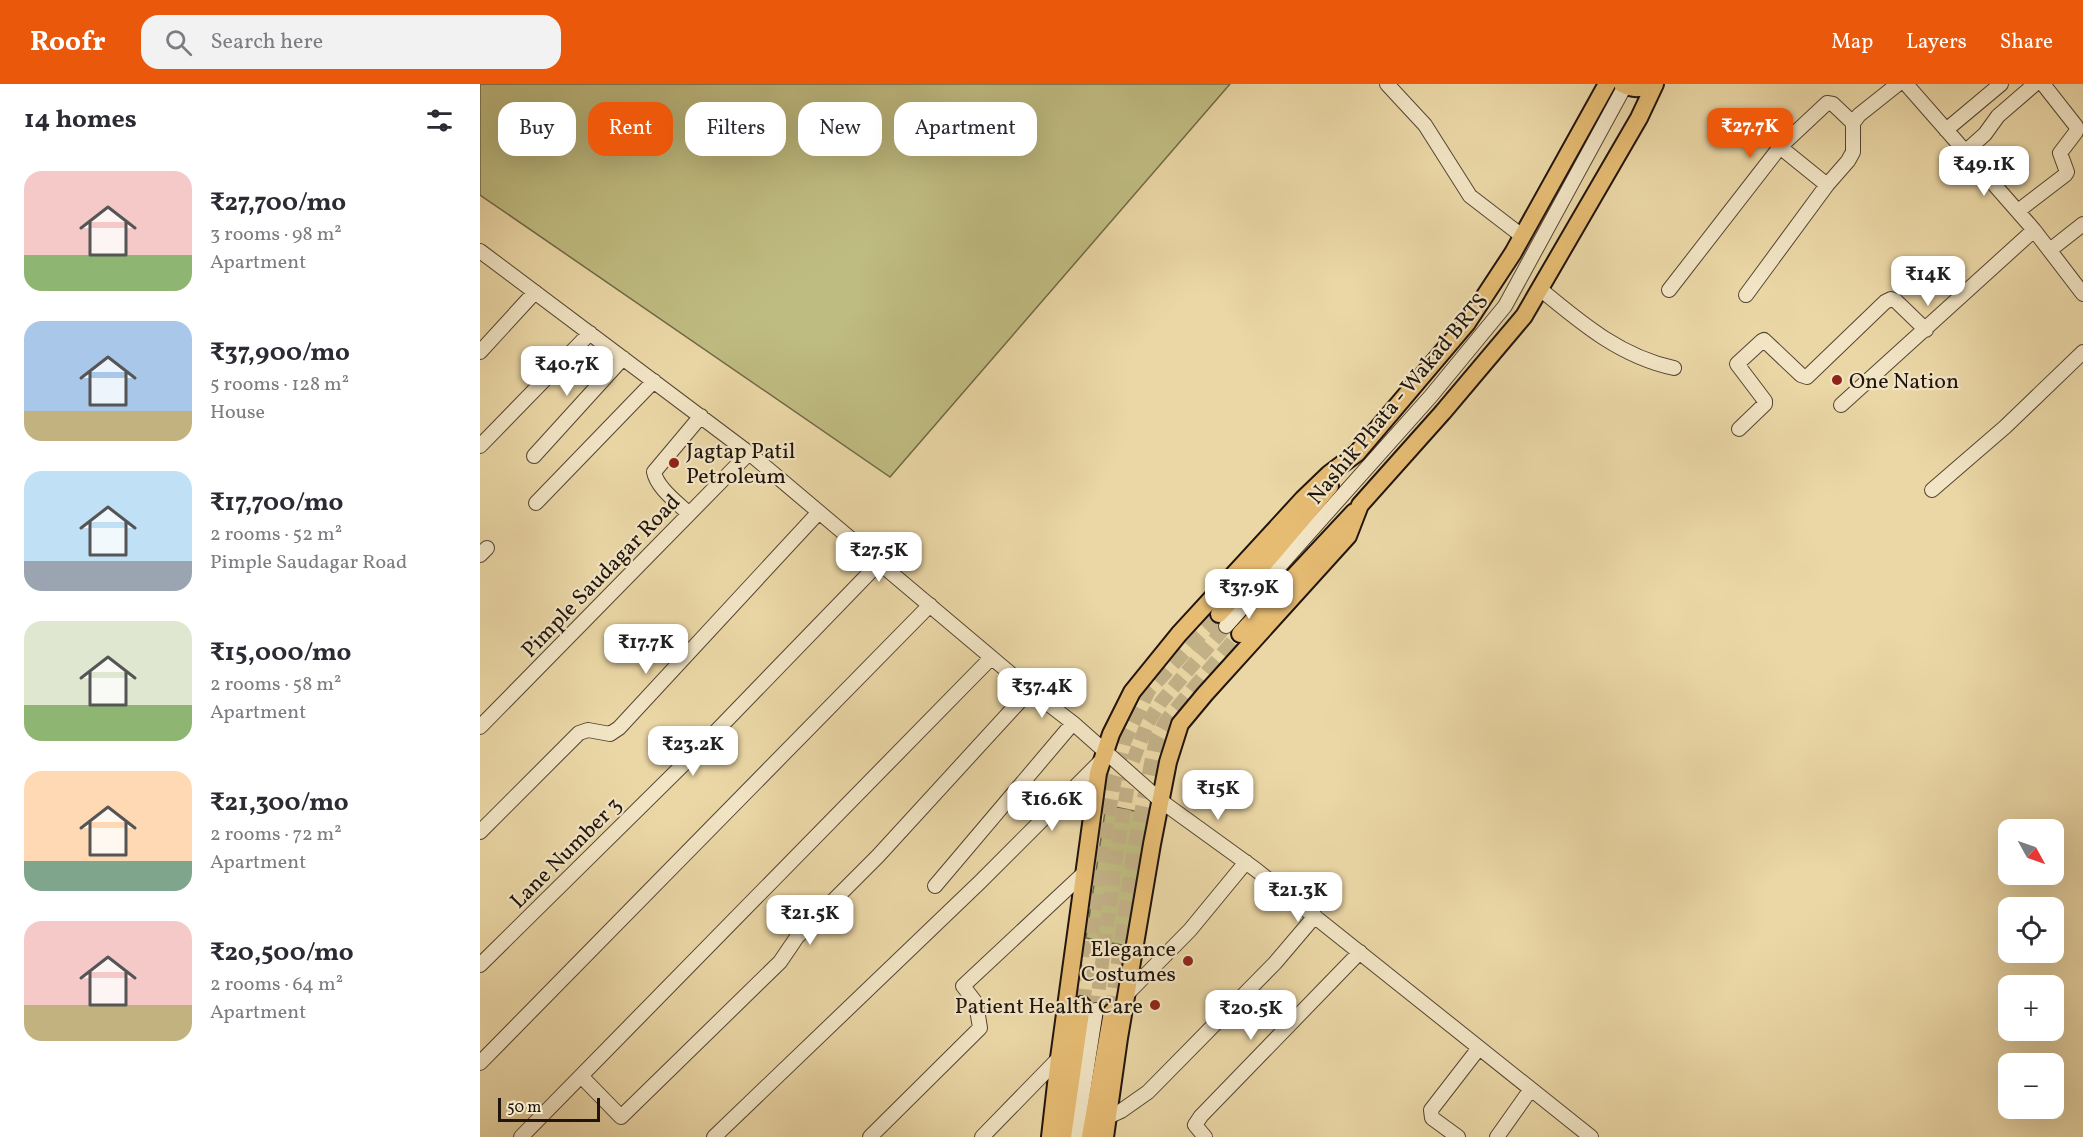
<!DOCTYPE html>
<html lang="en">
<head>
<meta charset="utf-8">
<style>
	body { margin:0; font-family:Vollkorn,serif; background:#f2f2f3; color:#2b2b33; height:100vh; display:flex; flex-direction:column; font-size:22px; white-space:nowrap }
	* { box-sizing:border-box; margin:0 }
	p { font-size:20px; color:#7c7c81 }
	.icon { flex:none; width:33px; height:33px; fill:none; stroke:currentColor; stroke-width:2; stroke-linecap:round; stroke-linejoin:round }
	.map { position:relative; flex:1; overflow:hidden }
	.sheet { display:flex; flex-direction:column; background:#fff; width:480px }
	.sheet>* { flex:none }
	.hud { position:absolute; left:18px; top:18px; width:570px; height:54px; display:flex; gap:12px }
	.needle { width:39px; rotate:130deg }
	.buttons { position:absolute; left:1518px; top:735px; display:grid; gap:12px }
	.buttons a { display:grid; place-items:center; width:66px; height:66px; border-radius:12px; background:#fff; box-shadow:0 6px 24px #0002; font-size:30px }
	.scale { position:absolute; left:18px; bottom:15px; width:102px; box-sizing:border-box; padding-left:6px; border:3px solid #20140d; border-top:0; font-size:16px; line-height:21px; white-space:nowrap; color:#20140d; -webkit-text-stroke:4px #f2e5c5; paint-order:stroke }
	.price { position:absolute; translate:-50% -51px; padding:0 14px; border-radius:12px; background:#fff; color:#222; font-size:20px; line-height:39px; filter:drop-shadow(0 2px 3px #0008) }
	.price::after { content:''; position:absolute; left:50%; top:36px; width:18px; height:14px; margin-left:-9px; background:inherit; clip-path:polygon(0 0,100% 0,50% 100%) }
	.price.on { background:#ea580c; color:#fff }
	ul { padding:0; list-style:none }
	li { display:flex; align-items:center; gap:18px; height:150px; padding:0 24px }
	li span { display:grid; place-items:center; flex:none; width:168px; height:120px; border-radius:18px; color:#555 }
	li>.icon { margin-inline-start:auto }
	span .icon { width:72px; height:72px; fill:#fffc; stroke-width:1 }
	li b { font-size:26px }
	h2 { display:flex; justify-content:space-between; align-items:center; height:72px; padding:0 24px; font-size:26px }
	.tag { padding:0 21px; border-radius:18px; background:#fff; box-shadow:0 6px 24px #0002; font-size:21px; line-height:54px }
	.tag.on { background:#ea580c; color:#fff }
	header { display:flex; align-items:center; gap:36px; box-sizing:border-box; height:84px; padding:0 30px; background:#ea580c; color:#fff }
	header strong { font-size:28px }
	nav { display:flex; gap:33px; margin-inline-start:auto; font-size:21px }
	.search { width:420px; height:54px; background:#f2f2f3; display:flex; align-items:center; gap:15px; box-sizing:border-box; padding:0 21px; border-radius:18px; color:#7c7c81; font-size:22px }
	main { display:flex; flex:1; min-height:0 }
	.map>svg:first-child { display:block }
	.green { fill:#bfbc81; stroke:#706847; stroke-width:1.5 }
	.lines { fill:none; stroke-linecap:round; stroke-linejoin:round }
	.minor-tunnel { stroke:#c2b087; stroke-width:14; stroke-dasharray:14 7; stroke-linecap:butt }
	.major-tunnel { stroke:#c2b087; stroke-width:16; stroke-dasharray:16 8; stroke-linecap:butt }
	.minor-casing { stroke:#534533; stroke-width:16 }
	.major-casing { stroke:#20140d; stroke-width:20 }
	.minor { stroke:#f2e5c5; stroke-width:14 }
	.major { stroke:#e6bc73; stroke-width:16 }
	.poi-dot { fill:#8f2418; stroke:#f2e5c5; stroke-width:2 }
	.labels { text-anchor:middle; stroke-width:4.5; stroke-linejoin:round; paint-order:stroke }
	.poi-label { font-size:22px; fill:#20140d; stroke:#f2e5c5; text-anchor:start }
	.street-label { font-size:22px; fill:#20140d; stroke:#f2e5c5 }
</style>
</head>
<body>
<header>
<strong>Roofr</strong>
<div class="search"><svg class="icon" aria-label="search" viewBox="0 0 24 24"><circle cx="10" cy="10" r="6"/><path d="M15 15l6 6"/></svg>Search here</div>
<nav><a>Map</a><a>Layers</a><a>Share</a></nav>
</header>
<main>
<section class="sheet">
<h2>14 homes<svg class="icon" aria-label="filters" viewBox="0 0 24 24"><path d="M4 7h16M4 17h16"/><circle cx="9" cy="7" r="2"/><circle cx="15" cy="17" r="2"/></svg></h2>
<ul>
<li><span style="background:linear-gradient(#f6c9c9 70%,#8fb573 0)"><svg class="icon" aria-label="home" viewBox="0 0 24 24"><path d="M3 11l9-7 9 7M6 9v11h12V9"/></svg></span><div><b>₹27,700/mo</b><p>3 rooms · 98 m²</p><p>Apartment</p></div></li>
<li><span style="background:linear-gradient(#a9c7e8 75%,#c2b280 0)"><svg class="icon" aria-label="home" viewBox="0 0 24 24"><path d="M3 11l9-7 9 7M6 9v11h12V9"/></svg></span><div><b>₹37,900/mo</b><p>5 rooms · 128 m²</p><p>House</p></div></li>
<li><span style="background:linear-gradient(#bfe0f5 75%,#9aa5b1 0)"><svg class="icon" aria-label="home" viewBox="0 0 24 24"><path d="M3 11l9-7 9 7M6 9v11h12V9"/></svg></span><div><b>₹17,700/mo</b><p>2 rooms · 52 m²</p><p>Pimple Saudagar Road</p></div></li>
<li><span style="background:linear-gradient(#dfe7d0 70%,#8fb573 0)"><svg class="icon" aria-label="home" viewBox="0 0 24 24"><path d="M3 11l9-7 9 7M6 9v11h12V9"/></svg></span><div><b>₹15,000/mo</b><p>2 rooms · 58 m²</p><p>Apartment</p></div></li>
<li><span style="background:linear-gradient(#ffd9b3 75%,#7fa58c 0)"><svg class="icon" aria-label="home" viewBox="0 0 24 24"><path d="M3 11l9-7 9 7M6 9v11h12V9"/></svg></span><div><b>₹21,300/mo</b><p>2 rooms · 72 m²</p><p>Apartment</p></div></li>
<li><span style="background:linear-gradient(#f6c9c9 70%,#c2b280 0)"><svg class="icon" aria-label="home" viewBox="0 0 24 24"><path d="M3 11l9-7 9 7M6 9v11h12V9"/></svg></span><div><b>₹20,500/mo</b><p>2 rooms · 64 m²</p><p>Apartment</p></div></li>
</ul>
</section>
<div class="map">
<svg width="1603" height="1053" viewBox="0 0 1603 1053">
	<rect width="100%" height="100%" fill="#ebd7a6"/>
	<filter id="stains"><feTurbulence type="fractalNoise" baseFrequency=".00333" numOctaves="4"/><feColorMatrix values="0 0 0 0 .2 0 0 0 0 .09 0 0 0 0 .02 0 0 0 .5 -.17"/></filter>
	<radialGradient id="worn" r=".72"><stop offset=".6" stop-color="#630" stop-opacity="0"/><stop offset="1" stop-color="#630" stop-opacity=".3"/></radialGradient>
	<path class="green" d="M 0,0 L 750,0 L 410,393 L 0,111 Z
		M 626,721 L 678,732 L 652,863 L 606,854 Z"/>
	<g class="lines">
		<path class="minor-tunnel" d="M 616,926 L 635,779 L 651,682 L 667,640 L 681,618 L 746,542"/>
		<path class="major-tunnel" d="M 602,921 L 622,761 L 634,694 L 644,656 L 668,606 L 739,530
			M 632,928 L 656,759 L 677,655 L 687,637 L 760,550"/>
		<g class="minor-casing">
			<path id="minor" d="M 907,0 L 945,41 L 990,112 L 1042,152
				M 1426,0 L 1554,146 L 1603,210
				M 1466,46 L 1521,0
				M 1300,63 L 1347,101
				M 1485,68 L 1505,50 L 1518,32 L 1555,0
				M 1538,127 L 1585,91 L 1587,88 L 1580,69 L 1596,48 L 1596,42 L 1563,0
				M 1570,166 L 1603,140
				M 0,167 L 269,369 L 550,606 L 593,639 L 681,717 L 775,785 L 1111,1053
				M 1060,205 C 1101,239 1141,273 1194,284
				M 1189,206 L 1300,63 L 1347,19 L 1353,20 L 1373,39
				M 1266,211 L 1347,101 L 1368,77 L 1373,68 L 1373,39 L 1379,31 L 1418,0
				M 0,268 L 55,208
				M 1361,321 L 1554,146
				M 1259,345 L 1285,320 L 1285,317 L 1257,280 L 1282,257 L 1284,256 L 1321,291 L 1327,293 L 1405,218 L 1411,215 L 1416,217 L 1446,246
				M 0,362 L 110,249
				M 54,372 L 143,274
				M 1452,406 L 1525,343 L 1603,268
				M 56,419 L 174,297
				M 209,430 C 198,419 177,404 174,388 L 221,332
				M 0,471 L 7,464
				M 746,542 L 951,312 L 1025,222 L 1146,0
				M 0,643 L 269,369
				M 0,748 L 99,649 L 108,646 L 130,650 L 139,644 L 339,428
				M 455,802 L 593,639
				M 0,881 L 217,667 L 399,479
				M 647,910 L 710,846 L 766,778
				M 0,979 L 450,521
				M 101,992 L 141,1033 L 300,878 L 317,853 L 398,772 L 550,606
				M 628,1033 L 641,1027 L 668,1008 L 795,879 L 835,832
				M 41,1053 L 511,574
				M 234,1053 L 500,798 L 622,676
				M 390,1053 L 500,944 L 496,919 L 483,902 L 604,789
				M 502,1053 L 579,974
				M 596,1053 L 616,926
				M 725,1053 L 715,1041 L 721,1032 L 880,868
				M 978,1053 L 952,1034 L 951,1026 L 999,964
				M 1017,1053 L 1051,1005"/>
		</g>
		<g class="major-casing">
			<path id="major" d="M 1142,0 C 1153,6 1162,5 1173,0
				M 739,530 L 790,473 L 850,402
				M 760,550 L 874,428
				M 570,1053 L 579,974 L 618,689 L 631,650 L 652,608 L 699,550 L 823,415 L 849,390 L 877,369 L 987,239 L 1033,169 L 1127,0
				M 583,1053 L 602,921
				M 610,1053 L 632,928
				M 625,1053 L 639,954 L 672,760 L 688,678 L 700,640 L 725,610 L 868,452 L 880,421 L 963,328 L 1044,232 L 1159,34 L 1175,0"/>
		</g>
		<use href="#minor" class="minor"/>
		<use href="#major" class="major"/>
	</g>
	<g class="poi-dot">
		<circle cx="1357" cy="296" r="6"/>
		<circle cx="194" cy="379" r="6"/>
		<circle cx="708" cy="877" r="6"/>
		<circle cx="675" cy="921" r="6"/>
	</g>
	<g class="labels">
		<g class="poi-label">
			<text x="1369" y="304">One Nation</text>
			<text x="206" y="374">Jagtap Patil<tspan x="206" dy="25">Petroleum</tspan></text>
			<text x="696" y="872" text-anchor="end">Elegance<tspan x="696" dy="25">Costumes</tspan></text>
			<text x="663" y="929" text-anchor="end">Patient Health Care</text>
		</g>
		<g class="street-label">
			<text transform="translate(917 314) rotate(-50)" y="8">Nashik Phata - Wakad BRTS</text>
			<text transform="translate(120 491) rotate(-46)" y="8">Pimple Saudagar Road</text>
			<text transform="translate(85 768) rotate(-45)" y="8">Lane Number 3</text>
		</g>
	</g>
	<rect width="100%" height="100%" filter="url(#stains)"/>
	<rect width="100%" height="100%" fill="url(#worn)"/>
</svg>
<div class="buttons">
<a><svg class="needle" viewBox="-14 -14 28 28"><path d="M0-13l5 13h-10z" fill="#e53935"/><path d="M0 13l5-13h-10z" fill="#7c7c81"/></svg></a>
<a><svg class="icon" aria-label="locate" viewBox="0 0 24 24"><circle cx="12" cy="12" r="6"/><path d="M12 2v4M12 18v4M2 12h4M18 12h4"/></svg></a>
<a>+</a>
<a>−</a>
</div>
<div class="scale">50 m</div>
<b class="price on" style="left:1270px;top:75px">₹27.7K</b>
<b class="price" style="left:1504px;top:113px">₹49.1K</b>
<b class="price" style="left:1448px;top:223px">₹14K</b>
<b class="price" style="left:87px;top:313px">₹40.7K</b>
<b class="price" style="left:399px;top:499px">₹27.5K</b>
<b class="price" style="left:769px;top:536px">₹37.9K</b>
<b class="price" style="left:166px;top:591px">₹17.7K</b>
<b class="price" style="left:562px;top:635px">₹37.4K</b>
<b class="price" style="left:213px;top:693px">₹23.2K</b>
<b class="price" style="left:738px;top:737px">₹15K</b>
<b class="price" style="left:572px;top:748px">₹16.6K</b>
<b class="price" style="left:818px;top:839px">₹21.3K</b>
<b class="price" style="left:330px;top:862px">₹21.5K</b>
<b class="price" style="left:771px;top:957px">₹20.5K</b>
<div class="hud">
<a class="tag">Buy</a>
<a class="tag on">Rent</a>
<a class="tag">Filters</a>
<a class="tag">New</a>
<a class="tag">Apartment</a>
</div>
</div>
</main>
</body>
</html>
